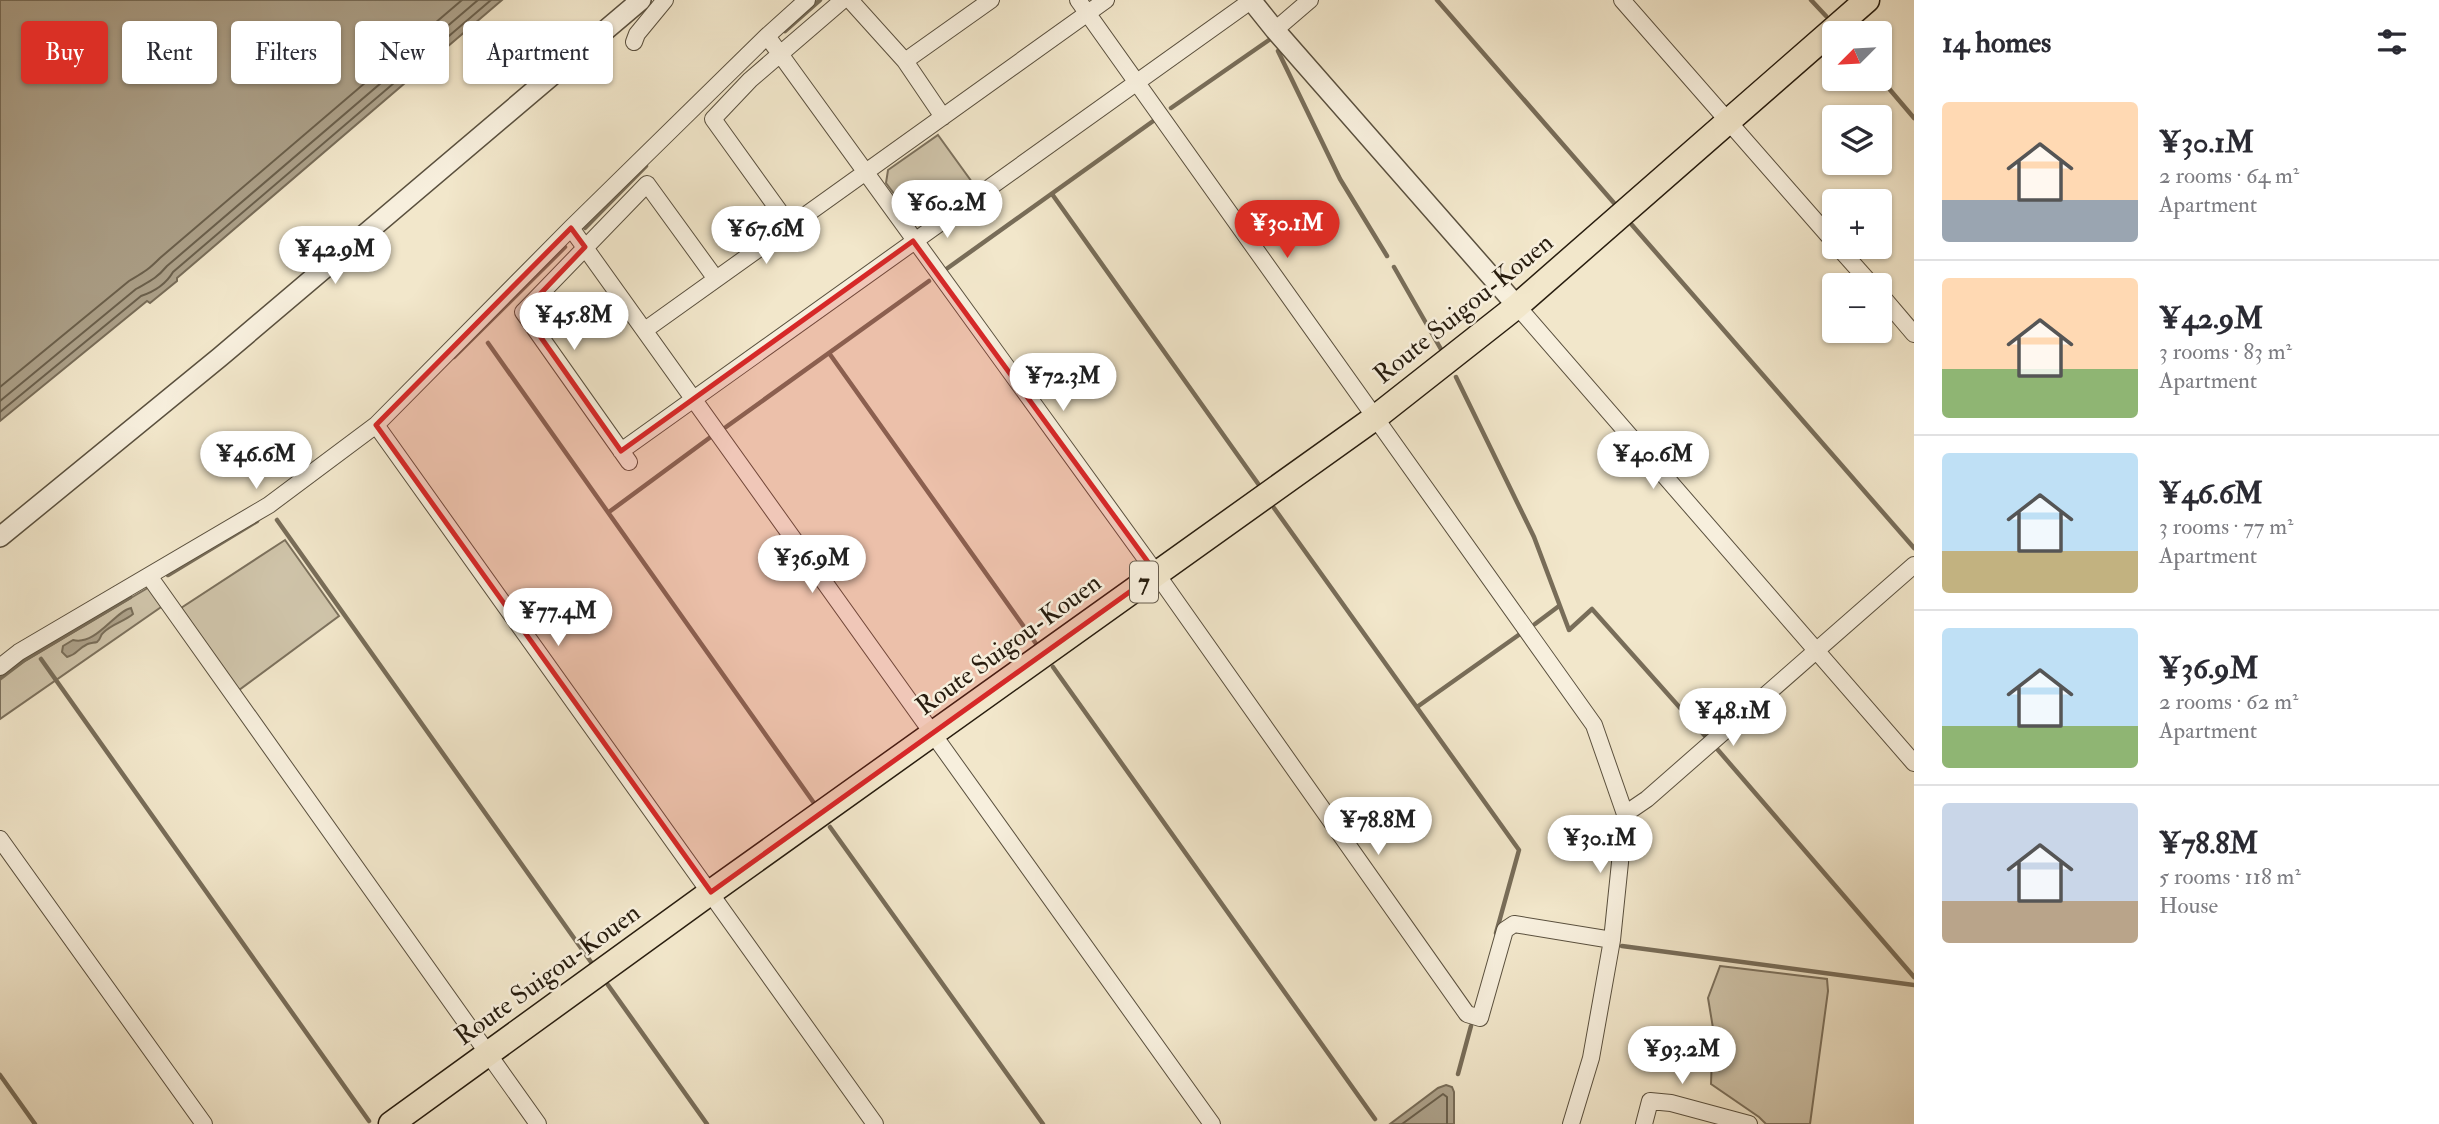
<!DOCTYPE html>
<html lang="en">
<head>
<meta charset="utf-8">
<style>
	body { margin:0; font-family:"IM FELL Double Pica",serif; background:#f2f2f3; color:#2b2b33; height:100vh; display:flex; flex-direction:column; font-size:26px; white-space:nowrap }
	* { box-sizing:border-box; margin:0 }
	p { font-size:23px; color:#7c7c81 }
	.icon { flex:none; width:38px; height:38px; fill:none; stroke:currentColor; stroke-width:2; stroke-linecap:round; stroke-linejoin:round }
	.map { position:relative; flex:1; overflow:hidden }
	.panel { display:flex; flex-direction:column; background:#fff; width:525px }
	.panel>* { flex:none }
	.top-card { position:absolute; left:21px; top:21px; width:665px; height:63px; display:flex; gap:14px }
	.needle { width:46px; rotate:246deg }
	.controls { position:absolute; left:1822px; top:21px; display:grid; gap:14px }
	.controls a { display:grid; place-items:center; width:70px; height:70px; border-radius:7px; background:#fff; box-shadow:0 2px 5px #0004; font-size:35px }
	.price { position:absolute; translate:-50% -60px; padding:0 16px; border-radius:24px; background:#fff; color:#222; font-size:23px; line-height:46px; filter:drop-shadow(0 2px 4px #0008) }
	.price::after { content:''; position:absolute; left:50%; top:42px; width:21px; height:16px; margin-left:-10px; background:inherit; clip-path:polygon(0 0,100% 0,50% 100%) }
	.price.current { background:#d93025; color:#fff }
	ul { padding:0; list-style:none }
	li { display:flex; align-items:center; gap:21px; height:175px; padding:0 28px }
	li+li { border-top:2px solid #e1e1e2 }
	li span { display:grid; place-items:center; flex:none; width:196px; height:140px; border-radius:7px; color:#555 }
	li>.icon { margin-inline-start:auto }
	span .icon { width:84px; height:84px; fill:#fffc; stroke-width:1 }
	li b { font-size:30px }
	h2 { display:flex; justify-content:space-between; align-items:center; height:84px; padding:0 28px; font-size:30px }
	.chip { padding:0 24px; border-radius:7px; background:#fff; box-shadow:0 2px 5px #0004; font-size:24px; line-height:63px }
	.chip.current { background:#d93025; color:#fff }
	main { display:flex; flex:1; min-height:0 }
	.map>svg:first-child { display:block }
	.green { fill:#d0c5ab; stroke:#7c715d; stroke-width:2 }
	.water { fill:#ada28b; stroke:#786d59; stroke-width:2 }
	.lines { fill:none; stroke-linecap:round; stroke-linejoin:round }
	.shore { stroke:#6a604d; stroke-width:2 }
	.stream { stroke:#786d59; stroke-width:4.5 }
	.minor-casing { stroke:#5a503e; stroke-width:18 }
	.tertiary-casing { stroke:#5a503e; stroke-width:22 }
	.primary-casing { stroke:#281d0f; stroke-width:27 }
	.minor { stroke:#f7efdd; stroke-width:16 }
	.tertiary { stroke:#f7efdd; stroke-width:19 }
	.primary { stroke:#f2e7cb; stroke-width:24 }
	.marked { fill:#d62828; fill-opacity:0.2; stroke:#d62828; stroke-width:5; stroke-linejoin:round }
	.labels { text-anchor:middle; stroke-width:5; stroke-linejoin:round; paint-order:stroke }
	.shield { fill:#f7efdd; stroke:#665c4d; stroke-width:2 }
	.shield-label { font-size:24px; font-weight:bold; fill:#281d0f }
	.street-label { font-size:26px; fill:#281d0f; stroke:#f7efdd }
</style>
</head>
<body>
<main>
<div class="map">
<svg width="1914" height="1124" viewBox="0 0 1914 1124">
	<rect width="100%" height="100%" fill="#f2e7cb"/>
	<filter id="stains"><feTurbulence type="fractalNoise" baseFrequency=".00286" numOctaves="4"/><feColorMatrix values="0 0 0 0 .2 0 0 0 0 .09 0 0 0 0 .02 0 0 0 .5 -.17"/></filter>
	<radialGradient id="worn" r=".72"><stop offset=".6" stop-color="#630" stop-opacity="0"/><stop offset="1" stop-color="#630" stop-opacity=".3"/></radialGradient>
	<path class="green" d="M 938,135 L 977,189 L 926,225 L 916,223 L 886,183 L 888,170 Z
		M 285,540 L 339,616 L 239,690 L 181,608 Z
		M 151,586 L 164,605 L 0,719 L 0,680 L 25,661 Z
		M 1720,966 L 1827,979 L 1828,991 L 1810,1124 L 1766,1124 L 1759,1117 L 1711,1084 L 1713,1028 L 1708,998 Z"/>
	<path class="water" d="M 0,0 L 502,0 L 177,278 L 177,281 L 150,303 L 147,301 L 0,421 Z
		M 131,608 L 133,614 C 125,621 112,624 104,632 C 99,636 102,638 97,642 C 94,643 88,643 86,645 C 77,649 78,654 67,657 L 62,652 L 63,646 L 73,640 C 96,646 115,611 131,608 Z
		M 1446,1085 L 1452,1087 L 1454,1092 L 1454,1124 L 1390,1124 L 1438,1088 Z"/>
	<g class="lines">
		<path class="shore" d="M 0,387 L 129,281 C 144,272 147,271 160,258 L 462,0
			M 0,401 L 136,289 C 150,281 156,279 167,266 L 478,0
			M 0,412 L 141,296 C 153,292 166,284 173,272 L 491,0
			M 1402,1124 L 1443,1094 L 1447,1097 L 1447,1124"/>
		<path class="stream" d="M 1437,0 L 1614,203
			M 1811,0 L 1826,16
			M 785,31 L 820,0
			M 1278,51 L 1340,179 L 1387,256
			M 1880,78 L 1914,118
			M 1171,108 L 1269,40
			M 1052,194 L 1259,485
			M 1632,225 L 1914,548
			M 585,228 L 646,166
			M 1394,267 L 1442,351
			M 945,270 L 1156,119
			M 488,343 L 814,803
			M 829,353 L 1037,645
			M 454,357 L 565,247
			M 1456,377 L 1534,537 L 1569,630 L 1592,609 L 1706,737
			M 726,427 L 929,281
			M 1274,508 L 1519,850 L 1496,933
			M 609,512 L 712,436
			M 277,520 L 591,962
			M 168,575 L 257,521
			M 1535,624 L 1559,606
			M 41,659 L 369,1121
			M 1053,667 L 1375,1119
			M 0,677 L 24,660 L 130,597
			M 1417,707 L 1520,634
			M 1718,750 L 1914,977
			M 830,827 L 1043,1124
			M 1622,946 L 1914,985
			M 608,985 L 707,1124
			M 1458,1074 L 1471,1026
			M 0,1075 L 35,1124"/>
		<g class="minor-casing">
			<path id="minor" d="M 850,0 L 905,61 L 943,117
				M 1078,0 L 1594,725 L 1625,814 L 1612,940 L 1591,1058 L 1571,1124
				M 1622,0 L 1834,242
				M 1275,30 L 1310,0
				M 767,36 L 1156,573 L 1467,1014 L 1480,1018 L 1505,930 L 1514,924 L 1612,940
				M 634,42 L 637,34 L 665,0
				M 905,61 L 991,0
				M 790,226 L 713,119 L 750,80 L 843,0
				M 571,228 L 1212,1124
				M 1838,247 L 1872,285
				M 1880,294 L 1914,334
				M 1517,306 L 1914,763
				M 645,330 L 1106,0
				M 376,425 L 875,1124
				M 621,451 L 1252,0
				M 629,462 L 523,312 L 647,184 L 716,279
				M 149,576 L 538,1124
				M 0,667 L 19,652 L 269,505 L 376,425 L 571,228 L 767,36 L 807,0
				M 1625,814 L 1647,799 L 1914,565
				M 0,839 L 204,1124
				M 1644,1124 L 1650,1101 L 1671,1103 L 1749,1124"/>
		</g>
		<g class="tertiary-casing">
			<path id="tertiary" d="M 1251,0 L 1275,30 L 1517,306
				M 0,537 L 220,357 L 641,0"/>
		</g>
		<g class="primary-casing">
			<path id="primary" d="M 391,1124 L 711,892 L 1376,417 L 1517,306 L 1867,0"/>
		</g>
		<use href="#minor" class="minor"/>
		<use href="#tertiary" class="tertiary"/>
		<use href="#primary" class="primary"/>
	</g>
	<path class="marked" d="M 571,228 L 585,247 L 523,312 L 621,451 L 913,241 L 1156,573 L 711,892 L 376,425 Z"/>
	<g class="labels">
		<rect class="shield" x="1130" y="561.5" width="28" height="41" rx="5"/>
		<g class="shield-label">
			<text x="1144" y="590">7</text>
		</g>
		<g class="street-label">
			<text transform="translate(1463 308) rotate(-39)" y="9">Route Suigou-Kouen</text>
			<text transform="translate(1008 644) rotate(-36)" y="9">Route Suigou-Kouen</text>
			<text transform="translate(547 974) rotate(-36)" y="9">Route Suigou-Kouen</text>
		</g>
	</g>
	<rect width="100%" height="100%" filter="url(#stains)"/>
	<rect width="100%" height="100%" fill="url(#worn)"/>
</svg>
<div class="controls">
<a><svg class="needle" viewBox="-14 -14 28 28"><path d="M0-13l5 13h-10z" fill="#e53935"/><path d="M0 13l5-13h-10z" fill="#7c7c81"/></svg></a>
<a><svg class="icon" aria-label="layers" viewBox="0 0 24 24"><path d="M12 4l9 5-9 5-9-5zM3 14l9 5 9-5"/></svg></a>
<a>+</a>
<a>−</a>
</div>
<b class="price" style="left:947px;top:240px">¥60.2M</b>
<b class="price current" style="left:1287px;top:260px">¥30.1M</b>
<b class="price" style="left:766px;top:266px">¥67.6M</b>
<b class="price" style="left:335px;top:286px">¥42.9M</b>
<b class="price" style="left:574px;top:352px">¥45.8M</b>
<b class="price" style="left:1063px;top:413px">¥72.3M</b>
<b class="price" style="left:256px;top:491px">¥46.6M</b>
<b class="price" style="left:1653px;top:491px">¥40.6M</b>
<b class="price" style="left:812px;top:595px">¥36.9M</b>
<b class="price" style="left:558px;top:648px">¥77.4M</b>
<b class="price" style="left:1733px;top:748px">¥48.1M</b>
<b class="price" style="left:1378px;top:857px">¥78.8M</b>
<b class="price" style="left:1600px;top:875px">¥30.1M</b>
<b class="price" style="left:1682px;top:1086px">¥93.2M</b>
<div class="top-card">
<a class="chip current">Buy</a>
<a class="chip">Rent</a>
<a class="chip">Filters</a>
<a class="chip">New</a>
<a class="chip">Apartment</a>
</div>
</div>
<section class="panel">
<h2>14 homes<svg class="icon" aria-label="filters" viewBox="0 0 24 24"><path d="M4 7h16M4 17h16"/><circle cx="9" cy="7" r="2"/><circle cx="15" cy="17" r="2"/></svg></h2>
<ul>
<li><span style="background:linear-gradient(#ffd9b3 70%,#9aa5b1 0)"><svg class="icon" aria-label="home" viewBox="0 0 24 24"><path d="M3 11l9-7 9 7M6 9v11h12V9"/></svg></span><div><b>¥30.1M</b><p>2 rooms · 64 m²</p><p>Apartment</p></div></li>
<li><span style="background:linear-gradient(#ffd9b3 65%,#8fb573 0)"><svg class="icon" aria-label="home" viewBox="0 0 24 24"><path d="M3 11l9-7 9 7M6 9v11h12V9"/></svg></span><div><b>¥42.9M</b><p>3 rooms · 83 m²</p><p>Apartment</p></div></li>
<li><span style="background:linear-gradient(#bfe0f5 70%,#c2b280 0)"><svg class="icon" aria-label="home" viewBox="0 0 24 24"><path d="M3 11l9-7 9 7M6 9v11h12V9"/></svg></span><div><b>¥46.6M</b><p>3 rooms · 77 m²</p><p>Apartment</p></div></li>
<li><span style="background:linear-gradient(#bfe0f5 70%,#8fb573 0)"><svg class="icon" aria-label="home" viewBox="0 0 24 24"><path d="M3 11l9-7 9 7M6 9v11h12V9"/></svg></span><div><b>¥36.9M</b><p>2 rooms · 62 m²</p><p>Apartment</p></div></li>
<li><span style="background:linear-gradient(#c9d6e8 70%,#b9a48a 0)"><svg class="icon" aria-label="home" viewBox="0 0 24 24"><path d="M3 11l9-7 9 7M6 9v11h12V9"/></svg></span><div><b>¥78.8M</b><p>5 rooms · 118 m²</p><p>House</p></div></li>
</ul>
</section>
</main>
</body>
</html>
